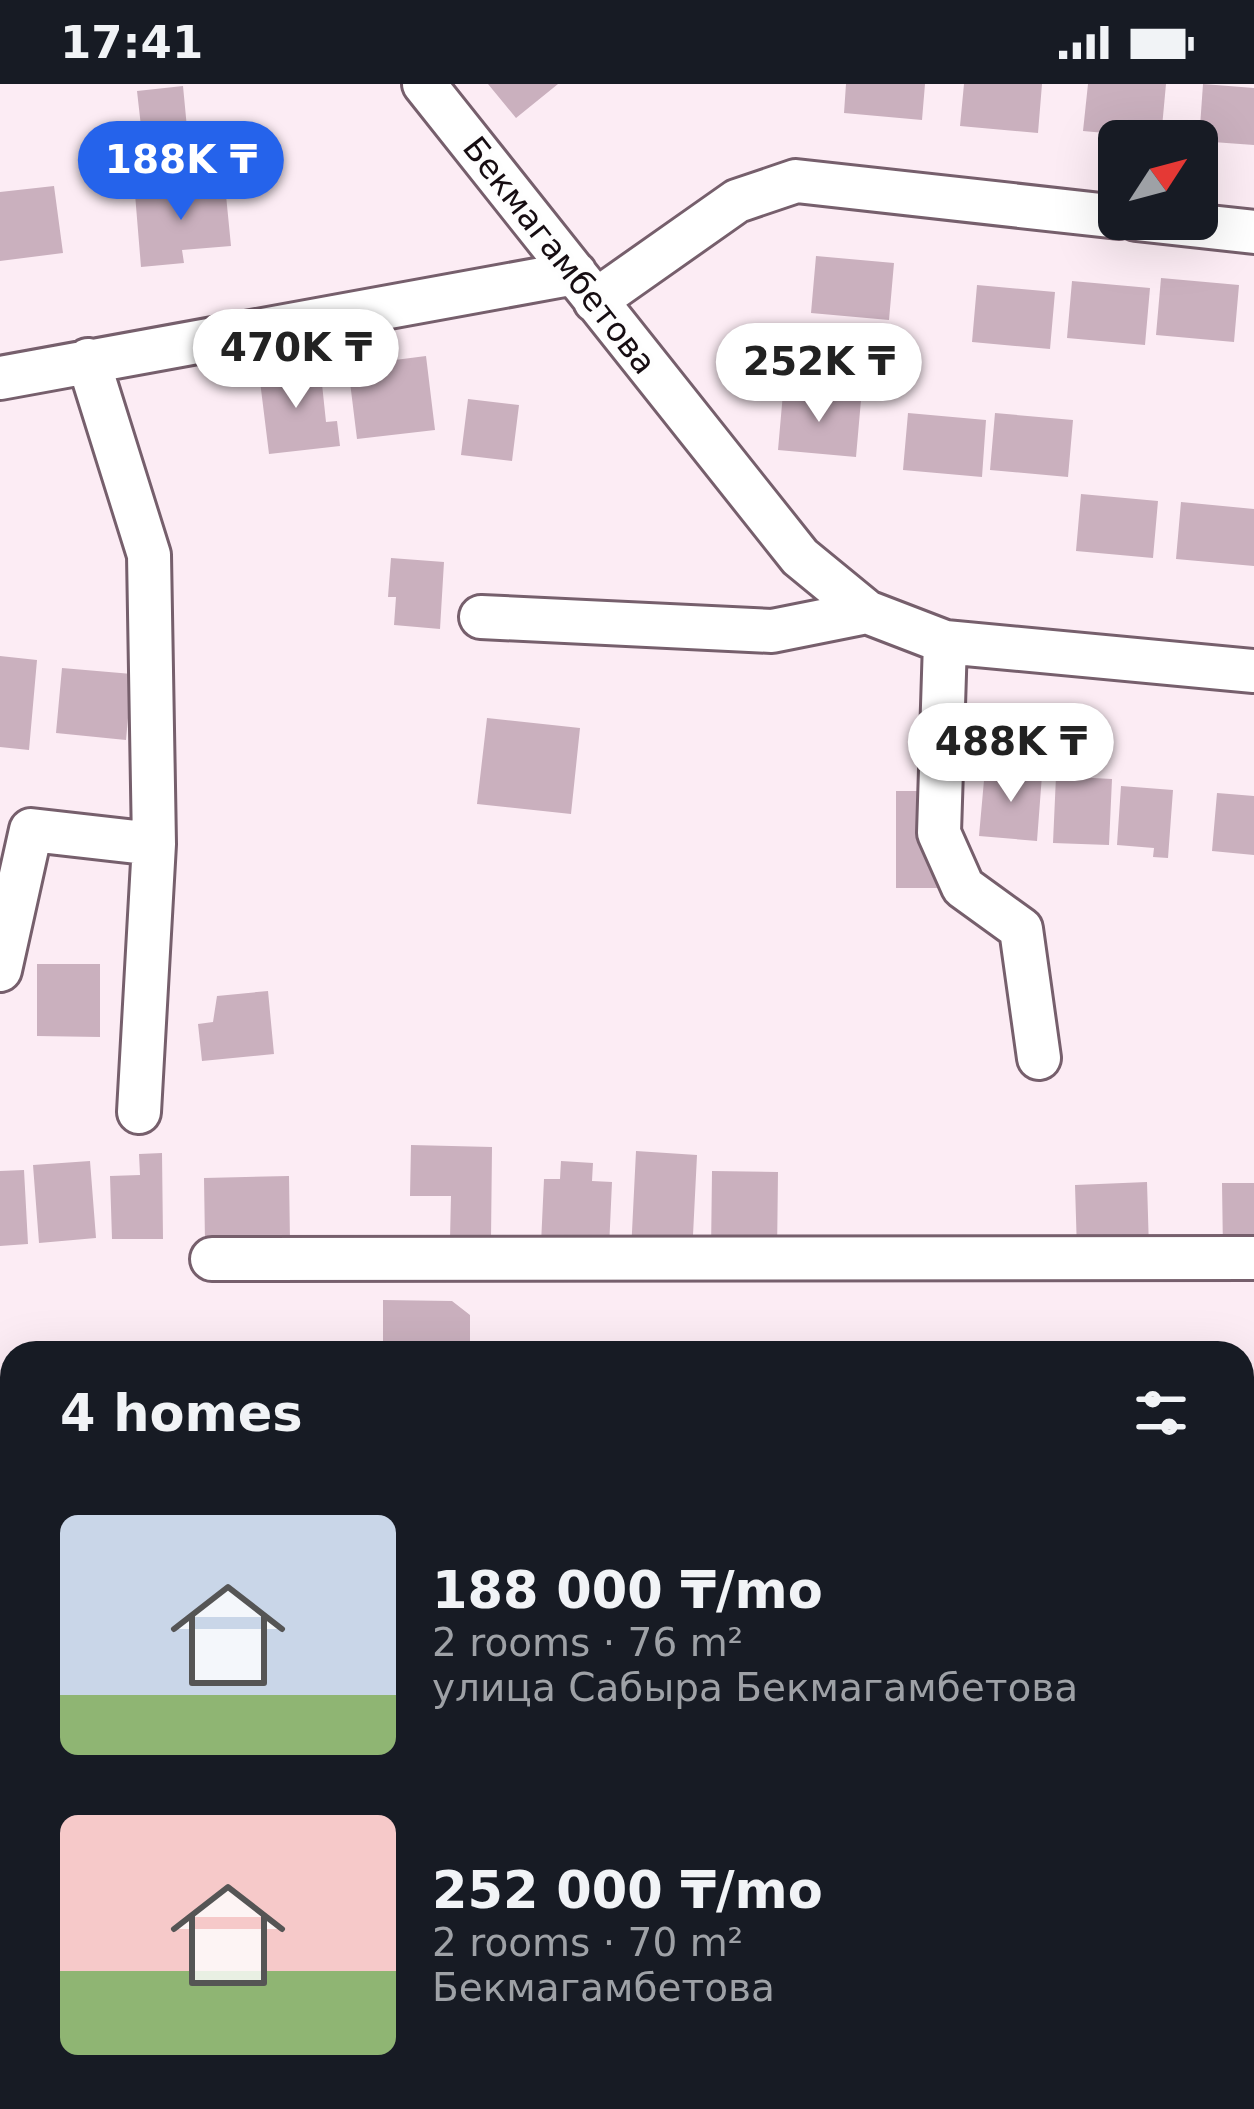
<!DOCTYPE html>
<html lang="en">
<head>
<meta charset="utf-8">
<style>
	body { margin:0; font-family:"DejaVu Sans",sans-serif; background:#20242c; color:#f1f3f6; height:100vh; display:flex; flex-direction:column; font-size:45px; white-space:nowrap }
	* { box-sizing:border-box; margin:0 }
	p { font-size:39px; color:#9ea1a6 }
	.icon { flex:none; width:66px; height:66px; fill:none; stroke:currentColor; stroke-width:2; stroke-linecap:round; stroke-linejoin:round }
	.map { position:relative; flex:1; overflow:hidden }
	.drawer { position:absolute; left:0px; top:1257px; width:1254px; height:768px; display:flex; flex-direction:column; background:#171b24; border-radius:36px 36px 0 0; box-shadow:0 12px 48px #0002 }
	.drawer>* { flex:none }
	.needle { width:78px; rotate:54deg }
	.tools { position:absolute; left:1098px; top:36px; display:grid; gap:24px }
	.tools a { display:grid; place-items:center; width:120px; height:120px; border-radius:18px; background:#171b24; box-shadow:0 12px 48px #0002; font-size:60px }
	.price { position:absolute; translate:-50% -102px; padding:0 27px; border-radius:42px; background:#fff; color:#222; font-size:39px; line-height:78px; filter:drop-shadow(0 3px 6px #0008) }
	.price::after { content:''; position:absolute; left:50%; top:72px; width:36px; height:27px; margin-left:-18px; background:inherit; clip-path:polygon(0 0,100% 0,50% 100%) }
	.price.selected { background:#2563eb; color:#fff }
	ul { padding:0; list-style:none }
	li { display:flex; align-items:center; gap:36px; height:300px; padding:0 60px }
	li span { display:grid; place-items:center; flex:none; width:336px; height:240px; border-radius:18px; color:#555 }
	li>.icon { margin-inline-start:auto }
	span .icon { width:144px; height:144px; fill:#fffc; stroke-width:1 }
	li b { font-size:51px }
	h2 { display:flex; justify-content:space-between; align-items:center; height:144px; padding:0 60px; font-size:51px }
	.status { display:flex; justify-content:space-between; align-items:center; height:84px; padding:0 60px; background:#171b24; direction:ltr }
	.status svg { height:33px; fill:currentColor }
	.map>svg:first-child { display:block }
	.building { fill:#cab0be }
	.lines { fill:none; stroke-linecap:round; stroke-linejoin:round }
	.minor-casing { stroke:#765f6c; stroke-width:48 }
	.minor { stroke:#fff; stroke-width:42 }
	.labels { text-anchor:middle; stroke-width:9; stroke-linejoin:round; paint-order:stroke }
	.street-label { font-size:33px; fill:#160d12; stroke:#fefefe }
</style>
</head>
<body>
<div class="status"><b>17:41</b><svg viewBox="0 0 49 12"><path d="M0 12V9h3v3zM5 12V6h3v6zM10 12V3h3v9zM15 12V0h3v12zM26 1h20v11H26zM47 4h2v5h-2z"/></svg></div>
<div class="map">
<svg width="1254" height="2025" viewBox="0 0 1254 2025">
	<rect width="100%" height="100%" fill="#fcecf4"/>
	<path class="building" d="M 488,0 L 558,0 L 516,34 Z
		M 846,0 L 925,0 L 922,36 L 844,29 Z
		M 964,0 L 1042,0 L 1038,49 L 960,42 Z
		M 1088,0 L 1166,0 L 1161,54 L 1083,47 Z
		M 1203,0 L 1254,4 L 1254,61 L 1199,57 Z
		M 183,2 L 187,44 L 198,43 L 201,73 L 145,78 L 137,7 Z
		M 225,101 L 231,162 L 182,166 L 184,179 L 141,183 L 135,110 Z
		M 54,102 L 63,169 L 0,177 L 0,108 Z
		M 816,172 L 894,179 L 889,236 L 811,229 Z
		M 1161,194 L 1239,201 L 1234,258 L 1156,251 Z
		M 1072,197 L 1150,204 L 1145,261 L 1067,254 Z
		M 977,201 L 1055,208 L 1050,265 L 972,258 Z
		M 426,272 L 435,346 L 357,355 L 348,282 Z
		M 320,281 L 326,338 L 337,337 L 340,362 L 269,370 L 259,289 Z
		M 783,309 L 861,316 L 856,373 L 778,366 Z
		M 468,315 L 519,321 L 512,377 L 461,371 Z
		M 908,329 L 986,336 L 982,393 L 903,386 Z
		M 995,329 L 1073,336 L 1068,393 L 990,386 Z
		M 1081,410 L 1158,417 L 1153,474 L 1076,467 Z
		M 1181,418 L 1254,425 L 1254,482 L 1176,475 Z
		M 391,474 L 444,478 L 440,545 L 394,541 L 396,513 L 388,513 Z
		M 0,572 L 37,576 L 29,666 L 0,663 Z
		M 62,584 L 132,590 L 126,656 L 56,649 Z
		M 487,634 L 580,644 L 571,730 L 477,720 Z
		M 985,685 L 1042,691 L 1037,757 L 979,752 Z
		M 1056,692 L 1112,695 L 1109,761 L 1053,759 Z
		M 1121,702 L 1173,706 L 1168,774 L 1153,773 L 1154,764 L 1117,761 Z
		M 896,707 L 924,707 L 924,768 L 943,768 L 943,804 L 896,804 Z
		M 1217,709 L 1254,712 L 1254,771 L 1212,767 Z
		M 37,880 L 100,880 L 100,953 L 37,952 Z
		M 268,907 L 274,970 L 202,977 L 198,940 L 213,938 L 217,912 Z
		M 411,1061 L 492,1063 L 491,1155 L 450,1155 L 451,1112 L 410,1112 Z
		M 636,1067 L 697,1071 L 692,1171 L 631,1168 Z
		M 162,1069 L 163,1155 L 112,1155 L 110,1092 L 140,1091 L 139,1070 Z
		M 90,1077 L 96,1154 L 39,1159 L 33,1081 Z
		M 561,1077 L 593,1079 L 592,1097 L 612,1098 L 609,1164 L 541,1160 L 544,1095 L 560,1095 Z
		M 24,1086 L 28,1160 L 0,1162 L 0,1087 Z
		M 712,1087 L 778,1088 L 777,1171 L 711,1169 Z
		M 289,1092 L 290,1157 L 205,1158 L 204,1094 Z
		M 1147,1098 L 1149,1165 L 1077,1167 L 1075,1101 Z
		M 1222,1099 L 1254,1099 L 1254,1168 L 1223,1168 Z
		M 383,1216 L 452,1217 L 470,1231 L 470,1269 L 383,1269 Z"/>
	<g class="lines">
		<g class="minor-casing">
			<path id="minor" d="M 424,0 L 800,473 L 867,528 L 945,558 L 1254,587
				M 1136,135 L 1254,148
				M 595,217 L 737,117 L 796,97 L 1119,133
				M 0,294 L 575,189
				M 481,533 L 772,547 L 867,528
				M 945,558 L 939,749 L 963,803 L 1021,845 L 1039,974
				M 0,886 L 31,746 L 154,760 L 149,471 L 88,276
				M 139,1028 L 154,760
				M 212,1175 L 1254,1174
				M 0,1917 L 12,1917
				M 1242,1970 L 1254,1971"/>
		</g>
		<use href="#minor" class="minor"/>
	</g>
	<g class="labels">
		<g class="street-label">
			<text transform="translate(560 171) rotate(52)" y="12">Бекмагамбетова</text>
		</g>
	</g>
</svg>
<div class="tools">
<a><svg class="needle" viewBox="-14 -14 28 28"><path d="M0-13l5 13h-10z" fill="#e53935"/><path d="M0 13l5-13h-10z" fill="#9ea1a6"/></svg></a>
</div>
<b class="price selected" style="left:181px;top:139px">188K ₸</b>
<b class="price" style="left:296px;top:327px">470K ₸</b>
<b class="price" style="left:819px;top:341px">252K ₸</b>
<b class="price" style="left:1011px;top:721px">488K ₸</b>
<section class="drawer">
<h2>4 homes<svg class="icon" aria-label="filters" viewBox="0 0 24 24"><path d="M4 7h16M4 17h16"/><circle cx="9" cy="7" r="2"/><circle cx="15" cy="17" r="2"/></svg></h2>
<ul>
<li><span style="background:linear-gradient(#c9d6e8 75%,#8fb573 0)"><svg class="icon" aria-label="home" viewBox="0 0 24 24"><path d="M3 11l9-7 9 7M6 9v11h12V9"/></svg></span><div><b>188 000 ₸/mo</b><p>2 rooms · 76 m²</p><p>улица Сабыра Бекмагамбетова</p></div></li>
<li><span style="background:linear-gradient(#f6c9c9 65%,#8fb573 0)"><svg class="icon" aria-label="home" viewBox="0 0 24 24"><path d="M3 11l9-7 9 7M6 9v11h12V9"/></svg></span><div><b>252 000 ₸/mo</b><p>2 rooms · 70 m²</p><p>Бекмагамбетова</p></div></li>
</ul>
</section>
</div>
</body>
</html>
